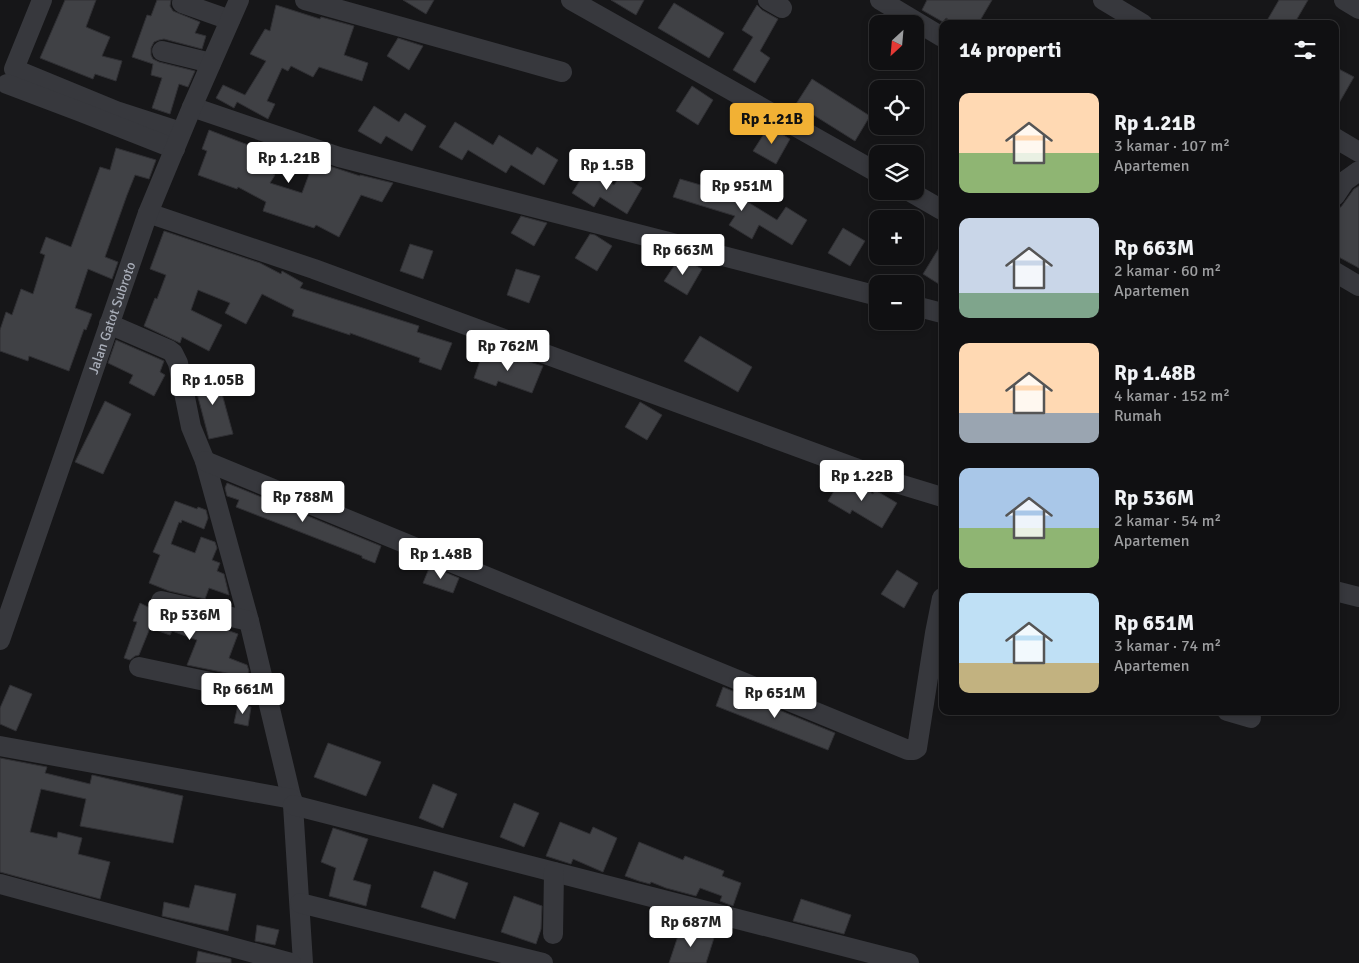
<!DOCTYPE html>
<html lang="id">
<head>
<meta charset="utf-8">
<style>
	body { margin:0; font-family:Signika,sans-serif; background:#1e1e20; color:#f1f3f6; height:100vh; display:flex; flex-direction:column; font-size:19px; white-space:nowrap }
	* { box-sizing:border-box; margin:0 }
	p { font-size:16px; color:#9c9d9f }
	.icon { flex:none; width:28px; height:28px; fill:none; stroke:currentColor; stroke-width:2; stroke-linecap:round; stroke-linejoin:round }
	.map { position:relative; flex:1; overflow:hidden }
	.drawer { position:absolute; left:939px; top:20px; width:400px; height:695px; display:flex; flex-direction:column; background:#101012; border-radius:10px; box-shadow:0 2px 8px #0003,0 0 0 1px #303032 }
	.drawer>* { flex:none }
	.needle { width:32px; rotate:206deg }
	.fabs { position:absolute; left:869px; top:15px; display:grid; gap:10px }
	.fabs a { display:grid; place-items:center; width:55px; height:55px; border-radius:10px; background:#101012; box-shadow:0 2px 8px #0003,0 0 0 1px #303032; font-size:25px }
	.price { position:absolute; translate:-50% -42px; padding:0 11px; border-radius:5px; background:#fff; color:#222; font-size:16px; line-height:32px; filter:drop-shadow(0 1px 2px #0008) }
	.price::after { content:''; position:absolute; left:50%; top:30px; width:15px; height:11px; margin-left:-8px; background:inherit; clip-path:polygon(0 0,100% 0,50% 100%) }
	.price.on { background:#f2b134; color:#111 }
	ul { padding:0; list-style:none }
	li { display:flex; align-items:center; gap:15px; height:125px; padding:0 20px }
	li span { display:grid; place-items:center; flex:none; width:140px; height:100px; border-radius:10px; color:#555 }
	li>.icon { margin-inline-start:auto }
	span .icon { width:60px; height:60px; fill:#fffc; stroke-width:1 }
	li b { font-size:21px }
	h2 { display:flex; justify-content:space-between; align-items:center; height:60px; padding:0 20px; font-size:21px }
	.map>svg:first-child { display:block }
	.building { fill:#404145; stroke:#303034 }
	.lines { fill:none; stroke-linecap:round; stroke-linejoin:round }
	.minor { stroke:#37383d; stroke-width:20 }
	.labels { text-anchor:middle; stroke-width:4; stroke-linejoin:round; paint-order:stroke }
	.street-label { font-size:14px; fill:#a8adb8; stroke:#111113 }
</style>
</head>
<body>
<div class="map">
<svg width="1359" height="963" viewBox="0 0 1359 963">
	<rect width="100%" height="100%" fill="#161618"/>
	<path class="building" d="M 65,0 L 96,0 L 86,27 L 110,37 L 102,56 L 122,61 L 116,81 L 95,74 L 93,79 L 40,58 Z
		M 157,0 L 171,0 L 170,6 L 173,11 L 200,22 L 195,33 L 206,36 L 202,49 L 164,39 L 159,40 L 154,42 L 151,48 L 151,55 L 153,59 L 159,62 L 195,71 L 188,87 L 179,84 L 170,114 L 152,108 L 162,78 L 151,75 L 153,64 L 132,57 L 147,15 L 151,16 Z
		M 403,0 L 434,0 L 426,14 Z
		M 611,0 L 644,0 L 636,15 Z
		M 927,0 L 992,0 L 978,24 L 956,24 L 946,18 L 943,22 L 922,10 Z
		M 1279,0 L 1308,0 L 1294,24 L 1265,24 Z
		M 674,3 L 724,33 L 709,58 L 658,28 Z
		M 276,5 L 320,19 L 321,17 L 354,26 L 344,55 L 368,63 L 362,81 L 319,67 L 313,77 L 291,66 L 288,71 L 282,68 L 267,101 L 275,104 L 268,119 L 237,102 L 234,108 L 216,98 L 223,85 L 245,95 L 266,61 L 250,54 L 265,29 L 270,31 Z
		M 757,5 L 762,10 L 778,19 L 760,51 L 770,58 L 755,83 L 733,70 L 753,37 L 742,30 Z
		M 398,38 L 423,46 L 409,70 L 387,56 Z
		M 1335,67 L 1354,77 L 1335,110 Z
		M 812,79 L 870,116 L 855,141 L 796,104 Z
		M 692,86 L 713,100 L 698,125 L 676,111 Z
		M 374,106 L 399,122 L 405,113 L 426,126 L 412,151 L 386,136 L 381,144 L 358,131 Z
		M 455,122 L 493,145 L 499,135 L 532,155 L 537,147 L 558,160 L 544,185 L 511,165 L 506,173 L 468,150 L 462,160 L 439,147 Z
		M 769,126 L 790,139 L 776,164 L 753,151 Z
		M 209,130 L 256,148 L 258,142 L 282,150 L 270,172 L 275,175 L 270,183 L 302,193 L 314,161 L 360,176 L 360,175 L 393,183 L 382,202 L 361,195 L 339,237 L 316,225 L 314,228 L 263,211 L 266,202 L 238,187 L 237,189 L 198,175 L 207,151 L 202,149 Z
		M 116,148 L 156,160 L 149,179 L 135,175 L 127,195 L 105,257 L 118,262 L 112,279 L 88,269 L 75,308 L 92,314 L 86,330 L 84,329 L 69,371 L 29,356 L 28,361 L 0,351 L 0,330 L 6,312 L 12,315 L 21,289 L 33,294 L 45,255 L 40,253 L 46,237 L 71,247 L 100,167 L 110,170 Z
		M 588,168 L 614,185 L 621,175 L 642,188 L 627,214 L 600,197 L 594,207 L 572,193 Z
		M 680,179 L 738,196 L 777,220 L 786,207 L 807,220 L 792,245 L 759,225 L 752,239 L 729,225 L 735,216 L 673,197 Z
		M 1359,186 L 1359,268 L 1335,255 L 1335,208 L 1341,207 L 1354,189 Z
		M 521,216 L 547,223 L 534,246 L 511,233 Z
		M 843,228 L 865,241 L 850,266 L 828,253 Z
		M 164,231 L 260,263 L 281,274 L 282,271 L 303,283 L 300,288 L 419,326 L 417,332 L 452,343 L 441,370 L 419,362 L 420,358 L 350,333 L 350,335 L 292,316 L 294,310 L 262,294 L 246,324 L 225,313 L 230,303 L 198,290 L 191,310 L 222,325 L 209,351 L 182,337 L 180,343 L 144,326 L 155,298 L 157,299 L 166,275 L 150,269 Z
		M 590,234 L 595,235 L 612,246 L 597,271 L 575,258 Z
		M 942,243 L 942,286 L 923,274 Z
		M 410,244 L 433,251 L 423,279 L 400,271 Z
		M 680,257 L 702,269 L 687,295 L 664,281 Z
		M 516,269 L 540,276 L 529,303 L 507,295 Z
		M 700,336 L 752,367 L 738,392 L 684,361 Z
		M 116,340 L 164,361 L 160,372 L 165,375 L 154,396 L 129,383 L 133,375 L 108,363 Z
		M 483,352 L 518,362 L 519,359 L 543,366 L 532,393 L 498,381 L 496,386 L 474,378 Z
		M 216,372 L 233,434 L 209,439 L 193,378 Z
		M 105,401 L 131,414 L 103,474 L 75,462 Z
		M 640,402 L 662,415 L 647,440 L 625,427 Z
		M 843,476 L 873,494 L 875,490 L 897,503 L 882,528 L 852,510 L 850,514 L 828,501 Z
		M 227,483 L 381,546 L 375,563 L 362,558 L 362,556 L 236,507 L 239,500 L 227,496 L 225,488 Z
		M 175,501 L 197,509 L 198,507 L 206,510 L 208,518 L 204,529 L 182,520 L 181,523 L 179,522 L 171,544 L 195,553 L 201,537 L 215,542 L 217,548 L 212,560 L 220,563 L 217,571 L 224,574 L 229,595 L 209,588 L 205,599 L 169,591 L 149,583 L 160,555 L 153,552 Z
		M 430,566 L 459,578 L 453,593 L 423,583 Z
		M 897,570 L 918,583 L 904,608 L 881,594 Z
		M 140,603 L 158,612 L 181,620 L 182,618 L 210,624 L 238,634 L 229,658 L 247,665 L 249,671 L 246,677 L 187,665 L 197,640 L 172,631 L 170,635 L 150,628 L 139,655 L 135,656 L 130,660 L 124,658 L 137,622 L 133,621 Z
		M 10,685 L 32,694 L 16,731 L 0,724 L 0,708 Z
		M 723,687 L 835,733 L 828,750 L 716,706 Z
		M 238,705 L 251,707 L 248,726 L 234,723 Z
		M 328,743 L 381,762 L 366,796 L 314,777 Z
		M 0,758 L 47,767 L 45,773 L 90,784 L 92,775 L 183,796 L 173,843 L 80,826 L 86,799 L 41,789 L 30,832 L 57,838 L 58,832 L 82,838 L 78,854 L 110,862 L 100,899 L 0,872 Z
		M 433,784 L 457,794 L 443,828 L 419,818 Z
		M 514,803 L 539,813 L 524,847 L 500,837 Z
		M 560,822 L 590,834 L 593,827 L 617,838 L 603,872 L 573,859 L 571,864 L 546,856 Z
		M 333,828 L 368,839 L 353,880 L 371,885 L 366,906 L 329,896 L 336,868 L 321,862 Z
		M 639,842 L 683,860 L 685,856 L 724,871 L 722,876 L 741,883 L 733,906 L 720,901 L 722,896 L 700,888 L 696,896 L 666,888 L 651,882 L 650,884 L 639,881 L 625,876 Z
		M 434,871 L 468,883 L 455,919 L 421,907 Z
		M 195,885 L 236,894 L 228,931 L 162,916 L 164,902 L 189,908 Z
		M 514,896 L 542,906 L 541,929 L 536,944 L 501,932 Z
		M 801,899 L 851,915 L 844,934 L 793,921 Z
		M 257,925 L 279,930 L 275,945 L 255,941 Z
		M 681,927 L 714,938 L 706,963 L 669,963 Z
		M 198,951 L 231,959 L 231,963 L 196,963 Z"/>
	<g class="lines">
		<g class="minor">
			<path d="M 42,0 L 14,69 L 116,111 L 181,132"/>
			<path d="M 305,0 L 562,72"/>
			<path d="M 571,0 L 878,173"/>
			<path d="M 768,0 L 782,8"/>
			<path d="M 880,0 L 942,37"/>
			<path d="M 1103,0 L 1143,24"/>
			<path d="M 1344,0 L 1359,9"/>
			<path d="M 182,3 L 230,20"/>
			<path d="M 162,51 L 211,63"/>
			<path d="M 7,84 L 81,112 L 175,149"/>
			<path d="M 192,107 L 339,157 L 878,296"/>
			<path d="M 1335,138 L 1359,152"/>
			<path d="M 909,191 L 942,210"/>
			<path d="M 1335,196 L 1345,181 L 1359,171"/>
			<path d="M 148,213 L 314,269 L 896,483 L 942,497"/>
			<path d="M 1335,272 L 1359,286"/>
			<path d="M 915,306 L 942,313"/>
			<path d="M 109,324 L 169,350 L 173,353 L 178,363 L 191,427 L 205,461 L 249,621 L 293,805 L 303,963"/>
			<path d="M 205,461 L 908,750 L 914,750 L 917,748 L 935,633 L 942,598"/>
			<path d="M 1335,591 L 1359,597"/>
			<path d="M 161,601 L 249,621"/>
			<path id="s1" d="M 0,640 L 148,213 L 192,107 L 239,0"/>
			<path d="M 139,667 L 267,694"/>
			<path d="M 1227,711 L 1251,718"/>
			<path d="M 0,746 L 292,799"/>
			<path d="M 293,805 L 909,963"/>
			<path d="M 0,884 L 291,963"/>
			<path d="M 300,903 L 543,963"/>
			<path d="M 553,934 L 554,872"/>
		</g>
	</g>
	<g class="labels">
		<g class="street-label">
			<text dy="5" stroke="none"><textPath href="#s1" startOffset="341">Jalan Gatot Subroto</textPath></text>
		</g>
	</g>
</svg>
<div class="fabs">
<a><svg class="needle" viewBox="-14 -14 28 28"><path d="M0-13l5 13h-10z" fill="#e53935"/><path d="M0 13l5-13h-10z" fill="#9c9d9f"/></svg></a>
<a><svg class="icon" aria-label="locate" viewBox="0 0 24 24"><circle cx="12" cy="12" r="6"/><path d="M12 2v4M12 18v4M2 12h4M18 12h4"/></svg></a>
<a><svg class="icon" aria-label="layers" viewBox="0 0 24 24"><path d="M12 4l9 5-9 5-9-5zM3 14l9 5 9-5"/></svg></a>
<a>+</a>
<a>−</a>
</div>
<b class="price on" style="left:772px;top:145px">Rp 1.21B</b>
<b class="price" style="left:289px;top:184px">Rp 1.21B</b>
<b class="price" style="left:607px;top:191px">Rp 1.5B</b>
<b class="price" style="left:742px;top:212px">Rp 951M</b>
<b class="price" style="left:683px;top:276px">Rp 663M</b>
<b class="price" style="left:508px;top:372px">Rp 762M</b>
<b class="price" style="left:213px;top:406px">Rp 1.05B</b>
<b class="price" style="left:862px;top:502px">Rp 1.22B</b>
<b class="price" style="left:303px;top:523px">Rp 788M</b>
<b class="price" style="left:441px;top:580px">Rp 1.48B</b>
<b class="price" style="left:190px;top:641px">Rp 536M</b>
<b class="price" style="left:243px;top:715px">Rp 661M</b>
<b class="price" style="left:775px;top:719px">Rp 651M</b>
<b class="price" style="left:691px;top:948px">Rp 687M</b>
<section class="drawer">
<h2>14 properti<svg class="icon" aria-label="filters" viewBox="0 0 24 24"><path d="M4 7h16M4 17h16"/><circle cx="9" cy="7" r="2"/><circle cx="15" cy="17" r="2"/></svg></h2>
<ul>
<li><span style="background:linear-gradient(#ffd9b3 60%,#8fb573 0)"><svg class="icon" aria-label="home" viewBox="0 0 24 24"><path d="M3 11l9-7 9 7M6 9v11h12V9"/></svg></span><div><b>Rp 1.21B</b><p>3 kamar · 107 m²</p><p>Apartemen</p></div></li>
<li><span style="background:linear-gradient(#c9d6e8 75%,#7fa58c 0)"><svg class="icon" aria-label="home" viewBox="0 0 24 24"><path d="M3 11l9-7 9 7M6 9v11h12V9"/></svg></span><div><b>Rp 663M</b><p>2 kamar · 60 m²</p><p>Apartemen</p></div></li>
<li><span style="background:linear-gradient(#ffd9b3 70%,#9aa5b1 0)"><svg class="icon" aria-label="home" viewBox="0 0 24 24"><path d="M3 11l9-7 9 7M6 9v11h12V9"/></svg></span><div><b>Rp 1.48B</b><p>4 kamar · 152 m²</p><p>Rumah</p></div></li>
<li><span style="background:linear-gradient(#a9c7e8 60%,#8fb573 0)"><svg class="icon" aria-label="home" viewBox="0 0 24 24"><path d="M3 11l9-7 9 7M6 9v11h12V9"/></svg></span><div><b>Rp 536M</b><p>2 kamar · 54 m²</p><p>Apartemen</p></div></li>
<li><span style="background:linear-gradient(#bfe0f5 70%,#c2b280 0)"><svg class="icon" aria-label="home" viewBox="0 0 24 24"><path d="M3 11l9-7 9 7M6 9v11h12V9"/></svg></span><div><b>Rp 651M</b><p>3 kamar · 74 m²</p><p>Apartemen</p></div></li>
</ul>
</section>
</div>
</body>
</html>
